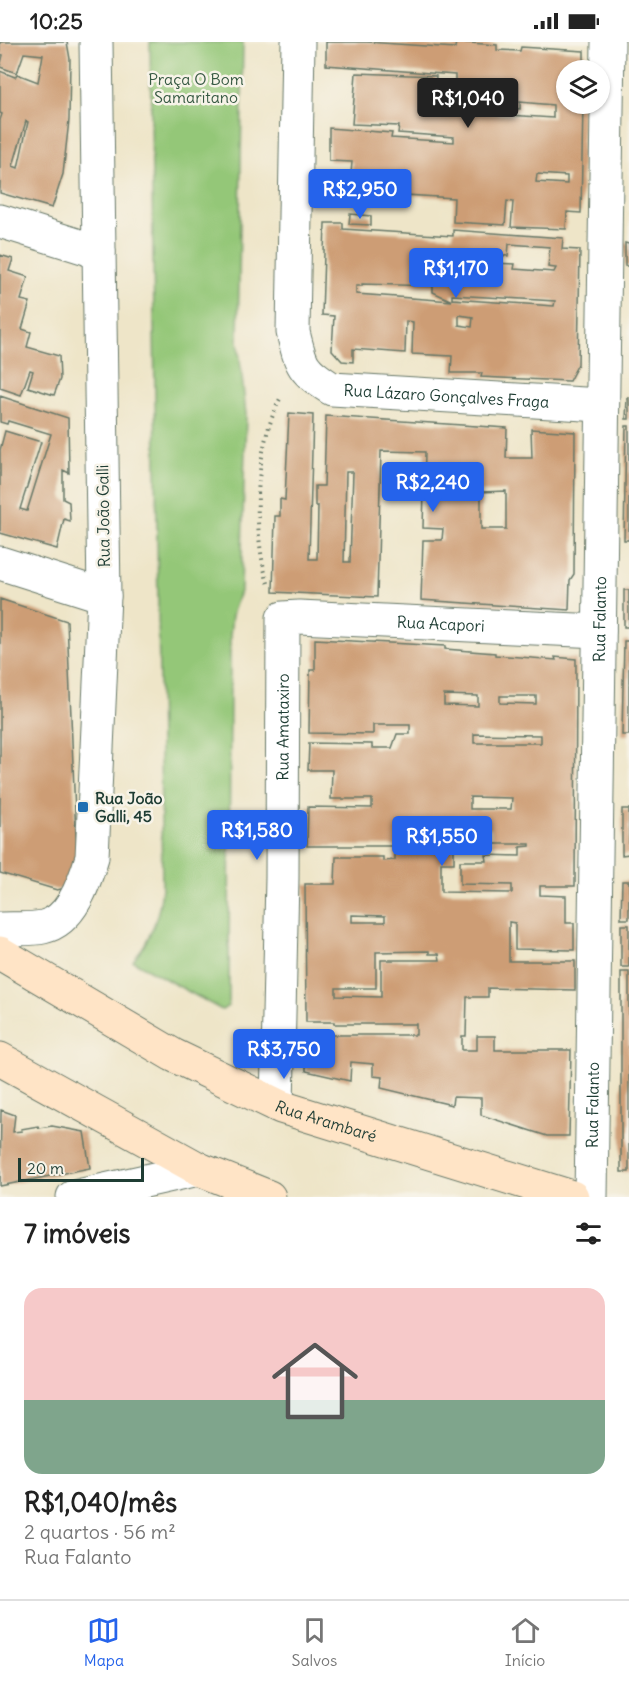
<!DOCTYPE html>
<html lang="pt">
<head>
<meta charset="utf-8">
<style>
	body { margin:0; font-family:Delius,sans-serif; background:#f2f2f2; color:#222; height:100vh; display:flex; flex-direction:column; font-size:22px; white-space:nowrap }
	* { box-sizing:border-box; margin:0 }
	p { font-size:20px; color:#767676 }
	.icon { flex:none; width:33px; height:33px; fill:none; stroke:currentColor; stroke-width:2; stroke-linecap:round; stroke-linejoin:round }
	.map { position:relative; height:1155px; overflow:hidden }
	.panel { display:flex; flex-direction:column; background:#fff; flex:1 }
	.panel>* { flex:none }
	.buttons { position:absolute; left:556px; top:18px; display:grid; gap:12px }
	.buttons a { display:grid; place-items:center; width:54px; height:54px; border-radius:50%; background:#fff; box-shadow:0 2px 4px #0004; font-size:30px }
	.scale { position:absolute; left:18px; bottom:15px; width:126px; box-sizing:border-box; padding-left:6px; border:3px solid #1f3d34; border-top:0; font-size:16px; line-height:21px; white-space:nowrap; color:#1f3d34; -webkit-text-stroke:4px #f7f3e8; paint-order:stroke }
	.price { position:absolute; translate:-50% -51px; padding:0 14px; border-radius:6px; background:#2563eb; color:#fff; font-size:20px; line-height:39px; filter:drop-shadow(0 2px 3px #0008) }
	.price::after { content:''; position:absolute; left:50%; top:36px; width:18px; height:14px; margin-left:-9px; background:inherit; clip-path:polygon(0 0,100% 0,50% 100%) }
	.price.active { background:#222; color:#fff }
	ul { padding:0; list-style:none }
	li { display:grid; align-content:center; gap:12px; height:318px; padding:0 24px }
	li span { display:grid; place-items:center; height:186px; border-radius:18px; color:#555 }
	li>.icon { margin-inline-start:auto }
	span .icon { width:108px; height:108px; fill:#fffc; stroke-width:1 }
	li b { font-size:26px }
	h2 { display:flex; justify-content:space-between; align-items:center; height:72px; padding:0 24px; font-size:26px }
	.status { display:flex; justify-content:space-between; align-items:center; height:42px; padding:0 30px; background:#fff; direction:ltr }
	.status svg { height:16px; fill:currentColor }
	.dock { display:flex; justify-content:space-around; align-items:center; height:84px; border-top:2px solid #e0e0e0; background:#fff; font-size:16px; color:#767676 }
	.dock a { display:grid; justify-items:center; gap:3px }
	.dock .active { color:#2563eb }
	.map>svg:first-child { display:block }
	.green { fill:#94c778; stroke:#5a8256; stroke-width:1.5 }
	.building { fill:#cd9d74; fill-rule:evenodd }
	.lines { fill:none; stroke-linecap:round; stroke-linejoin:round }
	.minor-casing { stroke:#677868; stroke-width:35 }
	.secondary-casing { stroke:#677868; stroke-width:35 }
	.path { stroke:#677868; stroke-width:4; stroke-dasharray:1.5 4.5; stroke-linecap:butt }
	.minor { stroke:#fff; stroke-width:33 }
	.secondary { stroke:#ffe4c6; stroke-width:33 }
	.poi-dot { fill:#1f6fb2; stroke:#f7f3e8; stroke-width:2 }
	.labels { text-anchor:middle; stroke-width:5; stroke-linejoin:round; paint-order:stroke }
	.park-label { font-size:16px; fill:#365942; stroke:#f7f3e8 }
	.street-label { font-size:16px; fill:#1f3d34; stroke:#f7f3e8 }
	.poi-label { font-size:16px; font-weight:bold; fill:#1f3d34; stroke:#f7f3e8; text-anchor:start }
</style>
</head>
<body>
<div class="status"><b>10:25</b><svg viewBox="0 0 49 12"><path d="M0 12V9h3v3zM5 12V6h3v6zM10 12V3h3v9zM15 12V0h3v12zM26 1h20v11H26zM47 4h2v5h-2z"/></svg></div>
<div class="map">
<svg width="629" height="1155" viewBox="0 0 629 1155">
	<rect width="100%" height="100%" fill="#f7f3e8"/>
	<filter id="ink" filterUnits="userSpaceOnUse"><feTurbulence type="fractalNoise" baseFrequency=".0167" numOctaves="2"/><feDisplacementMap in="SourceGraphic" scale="12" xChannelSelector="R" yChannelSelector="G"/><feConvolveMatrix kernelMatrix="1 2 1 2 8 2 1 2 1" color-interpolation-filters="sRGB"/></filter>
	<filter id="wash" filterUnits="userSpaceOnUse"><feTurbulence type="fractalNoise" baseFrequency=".008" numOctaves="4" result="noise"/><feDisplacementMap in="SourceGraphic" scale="24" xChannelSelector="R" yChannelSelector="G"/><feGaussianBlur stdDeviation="1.35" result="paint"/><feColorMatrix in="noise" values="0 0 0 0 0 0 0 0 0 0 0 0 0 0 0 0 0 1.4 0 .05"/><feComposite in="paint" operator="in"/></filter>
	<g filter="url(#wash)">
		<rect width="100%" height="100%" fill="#eee5c8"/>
		<path class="green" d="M 150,0 L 243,0 L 238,299 L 246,372 L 241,546 L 232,573 L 230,594 L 229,960 L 228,964 L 222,968 L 133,919 C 151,897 160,874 162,845 Z"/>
		<g id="blocks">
			<path class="building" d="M 0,0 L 67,0 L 70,17 L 69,78 L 63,132 L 52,166 L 0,151 L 0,78 L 2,72 L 0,71 L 0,29 L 15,35 L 17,32 L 38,40 L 43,13 L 24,11 L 17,31 L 0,25 L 3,13 L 0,12 ZM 26,79 L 28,80 L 18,126 L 13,124 Z
				M 326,0 L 367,0 L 455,6 L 456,0 L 497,3 L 497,8 L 520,9 L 521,5 L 584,9 L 584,28 L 567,28 L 567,62 L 583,62 L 581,171 L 567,170 L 566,187 L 511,185 L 513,160 L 507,159 L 505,183 L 453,180 L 454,156 L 373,151 L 374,145 L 350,143 L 352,120 L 329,119 L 329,86 L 392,91 L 391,96 L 454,100 L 454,95 L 398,91 L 399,84 L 352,82 L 356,31 L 436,34 L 435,49 L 455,51 L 455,33 L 326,23 ZM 455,56 L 493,58 L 493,65 L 520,67 L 520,60 L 553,63 L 553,76 L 481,71 L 481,65 L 455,63 ZM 537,132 L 567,134 L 567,142 L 536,140 Z
				M 350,172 L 371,174 L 371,183 L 349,182 Z
				M 325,181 L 343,181 L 343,187 L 453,194 L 453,188 L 563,196 L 562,207 L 580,208 L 578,322 L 569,339 L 481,335 L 482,331 L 451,331 L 452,314 L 412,312 L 413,280 L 406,279 L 405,311 L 353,307 L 353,320 L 342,319 L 332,308 L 334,274 L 322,273 ZM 509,202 L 550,205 L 548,225 L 556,226 L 554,230 L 514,227 L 515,222 L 468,220 L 469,211 L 508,214 ZM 362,242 L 433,244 L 433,250 L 452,259 L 356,252 L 356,244 L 362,244 ZM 452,253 L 555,259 L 554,264 L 452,257 ZM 459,273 L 473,275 L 472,285 L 459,283 Z
				M 625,201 L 629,202 L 629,224 L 625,224 Z
				M 0,213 L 13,217 L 9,229 L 28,235 L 21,258 L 30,260 L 22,287 L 31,290 L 27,305 L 59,314 L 60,337 L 54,353 L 28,345 L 33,329 L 30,328 L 21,353 L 0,346 Z
				M 0,354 L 68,376 L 69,431 L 63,428 L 63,457 L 69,460 L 70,479 L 64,477 L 57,507 L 0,491 L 0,408 L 5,389 L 41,400 L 20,467 L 27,469 L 51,392 L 8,379 L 7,382 L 0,380 Z
				M 627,356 L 629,356 L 629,377 L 626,377 Z
				M 289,371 L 313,373 L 309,517 L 317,517 L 318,464 L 315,464 L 315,444 L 324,444 L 326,374 L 507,386 L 506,416 L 532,416 L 531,387 L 575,390 L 574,532 L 570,538 L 569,568 L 421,558 L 423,498 L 442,498 L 443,487 L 423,486 L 425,410 L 381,409 L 377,555 L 273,550 L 275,474 L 280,474 L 280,457 L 285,458 ZM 346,430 L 353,430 L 350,520 L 344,520 ZM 506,449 L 506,487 L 481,487 L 481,450 Z
				M 626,384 L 629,384 L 629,498 L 624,498 Z
				M 624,548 L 629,548 L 629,585 L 624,585 Z
				M 0,557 L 67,579 L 78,843 L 57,848 L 0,831 Z
				M 315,597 L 445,604 L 445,607 L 495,611 L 495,613 L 556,618 L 555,615 L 576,617 L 575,844 L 540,844 L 540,853 L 566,854 L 566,881 L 574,881 L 574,908 L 515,907 L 515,881 L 509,880 L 509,919 L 575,919 L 575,948 L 488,946 L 488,955 L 467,955 L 466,994 L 462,994 L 462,1008 L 477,1008 L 477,994 L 495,994 L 495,1008 L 571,1008 L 569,1094 L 547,1094 L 481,1073 L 481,1056 L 453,1055 L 452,1063 L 381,1046 L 382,1035 L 373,1034 L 373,1022 L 351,1020 L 350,1039 L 306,1029 L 306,993 L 416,993 L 416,982 L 334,982 L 334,980 L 306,980 L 305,842 L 335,842 L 336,815 L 383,815 L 383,819 L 395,818 L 395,804 L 307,804 L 308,765 L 372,766 L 372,757 L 331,757 L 332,728 L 308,728 L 309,701 L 372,702 L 372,706 L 392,706 L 397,692 L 410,692 L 410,683 L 373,683 L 373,692 L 309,691 L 310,628 L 315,628 ZM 444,653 L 478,654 L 478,664 L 444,663 ZM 500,654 L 536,654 L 536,662 L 500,661 ZM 474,692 L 541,693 L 541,701 L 474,701 ZM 470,755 L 512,756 L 511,767 L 470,767 ZM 476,781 L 476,786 L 491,786 L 492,802 L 530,802 L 530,804 L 520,805 L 520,814 L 486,813 L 487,819 L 460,819 L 460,842 L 512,843 L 512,851 L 441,850 L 441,821 L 454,821 L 454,804 L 441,804 L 441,782 ZM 352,873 L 385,874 L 385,880 L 352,880 ZM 429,909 L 429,912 L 439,912 L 440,918 L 381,918 L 381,955 L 336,954 L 336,946 L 376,946 L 376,910 Z
				M 624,599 L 629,599 L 629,693 L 622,693 Z
				M 622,767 L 629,767 L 629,812 L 622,813 Z
				M 622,839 L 629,839 L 629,877 L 621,877 Z
				M 621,883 L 629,883 L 629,925 L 621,925 Z
				M 621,930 L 629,930 L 629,1130 L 621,1130 Z
				M 1,1068 L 15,1073 L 13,1090 L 22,1089 L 21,1087 L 38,1084 L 39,1086 L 52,1084 L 84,1090 L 90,1126 L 0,1144 Z"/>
		</g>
	</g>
	<g filter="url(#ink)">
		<use href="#blocks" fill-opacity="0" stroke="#677868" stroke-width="1.5"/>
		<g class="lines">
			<g class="minor-casing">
				<g id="minor">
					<path id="s1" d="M 298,0 L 293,290 C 301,324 302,328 332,347 L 601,363"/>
					<path d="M 0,179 L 99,210"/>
					<path d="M 0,521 L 104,554"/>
					<path d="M 0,887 C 14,886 29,888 43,885 C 72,879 85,839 92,815 L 104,554 L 96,0"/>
					<path id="s2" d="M 277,1063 L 282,836 L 283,576 L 299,575 L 599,589"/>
					<path d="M 73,1155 L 199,1127"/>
					<path id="s3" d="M 591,1155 L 608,0"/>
				</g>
			</g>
			<g class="secondary-casing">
				<g id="secondary">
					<path id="s4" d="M 0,911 L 173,1013 L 281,1065 L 572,1155"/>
					<path d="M 0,1017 L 199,1127 L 269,1155"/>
				</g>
			</g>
			<path class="path" d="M 268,541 C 251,488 255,404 281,355"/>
			<use href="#minor" class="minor"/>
			<use href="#secondary" class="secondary"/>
		</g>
	</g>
	<rect class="poi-dot" x="77" y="759" width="12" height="12" rx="3"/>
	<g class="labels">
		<g class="park-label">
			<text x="196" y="43">Praça O Bom<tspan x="196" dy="18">Samaritano</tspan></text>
		</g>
		<g class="street-label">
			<text dy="6" stroke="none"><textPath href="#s1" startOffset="477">Rua Lázaro Gonçalves Fraga</textPath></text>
			<text transform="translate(103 474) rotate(-91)" y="6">Rua João Galli</text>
			<text dy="6" stroke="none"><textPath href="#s3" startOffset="578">Rua Falanto</textPath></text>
			<text dy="6" stroke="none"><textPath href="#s2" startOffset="645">Rua Acapori</textPath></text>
			<text dy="6" stroke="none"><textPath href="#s2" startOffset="378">Rua Amataxiro</textPath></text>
			<text dy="6" stroke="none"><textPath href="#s3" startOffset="92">Rua Falanto</textPath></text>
			<text dy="6" stroke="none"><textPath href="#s4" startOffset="368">Rua Arambaré</textPath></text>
		</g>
		<g class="poi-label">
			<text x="95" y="762">Rua João<tspan x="95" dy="18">Galli, 45</tspan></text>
		</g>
	</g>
</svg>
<div class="buttons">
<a><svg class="icon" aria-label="layers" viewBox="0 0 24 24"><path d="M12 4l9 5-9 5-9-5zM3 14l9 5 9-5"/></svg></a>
</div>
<div class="scale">20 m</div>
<b class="price active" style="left:468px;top:87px">R$1,040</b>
<b class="price" style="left:360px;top:178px">R$2,950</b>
<b class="price" style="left:456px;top:257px">R$1,170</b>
<b class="price" style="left:433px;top:471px">R$2,240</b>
<b class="price" style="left:257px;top:819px">R$1,580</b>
<b class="price" style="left:442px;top:825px">R$1,550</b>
<b class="price" style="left:284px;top:1038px">R$3,750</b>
</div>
<section class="panel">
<h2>7 imóveis<svg class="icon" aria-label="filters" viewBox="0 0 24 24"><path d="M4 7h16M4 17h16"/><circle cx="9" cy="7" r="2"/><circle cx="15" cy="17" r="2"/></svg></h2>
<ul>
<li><span style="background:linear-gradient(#f6c9c9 60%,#7fa58c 0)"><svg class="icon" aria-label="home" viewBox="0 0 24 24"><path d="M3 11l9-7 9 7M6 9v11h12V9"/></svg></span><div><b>R$1,040/mês</b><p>2 quartos · 56 m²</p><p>Rua Falanto</p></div></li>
</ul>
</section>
<nav class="dock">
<a class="active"><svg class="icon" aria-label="map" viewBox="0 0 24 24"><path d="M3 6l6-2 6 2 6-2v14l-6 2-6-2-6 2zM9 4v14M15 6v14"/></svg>Mapa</a>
<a><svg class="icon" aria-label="saved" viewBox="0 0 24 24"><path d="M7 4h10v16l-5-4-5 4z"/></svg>Salvos</a>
<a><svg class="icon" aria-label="home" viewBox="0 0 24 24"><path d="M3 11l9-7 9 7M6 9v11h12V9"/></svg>Início</a>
</nav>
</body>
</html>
